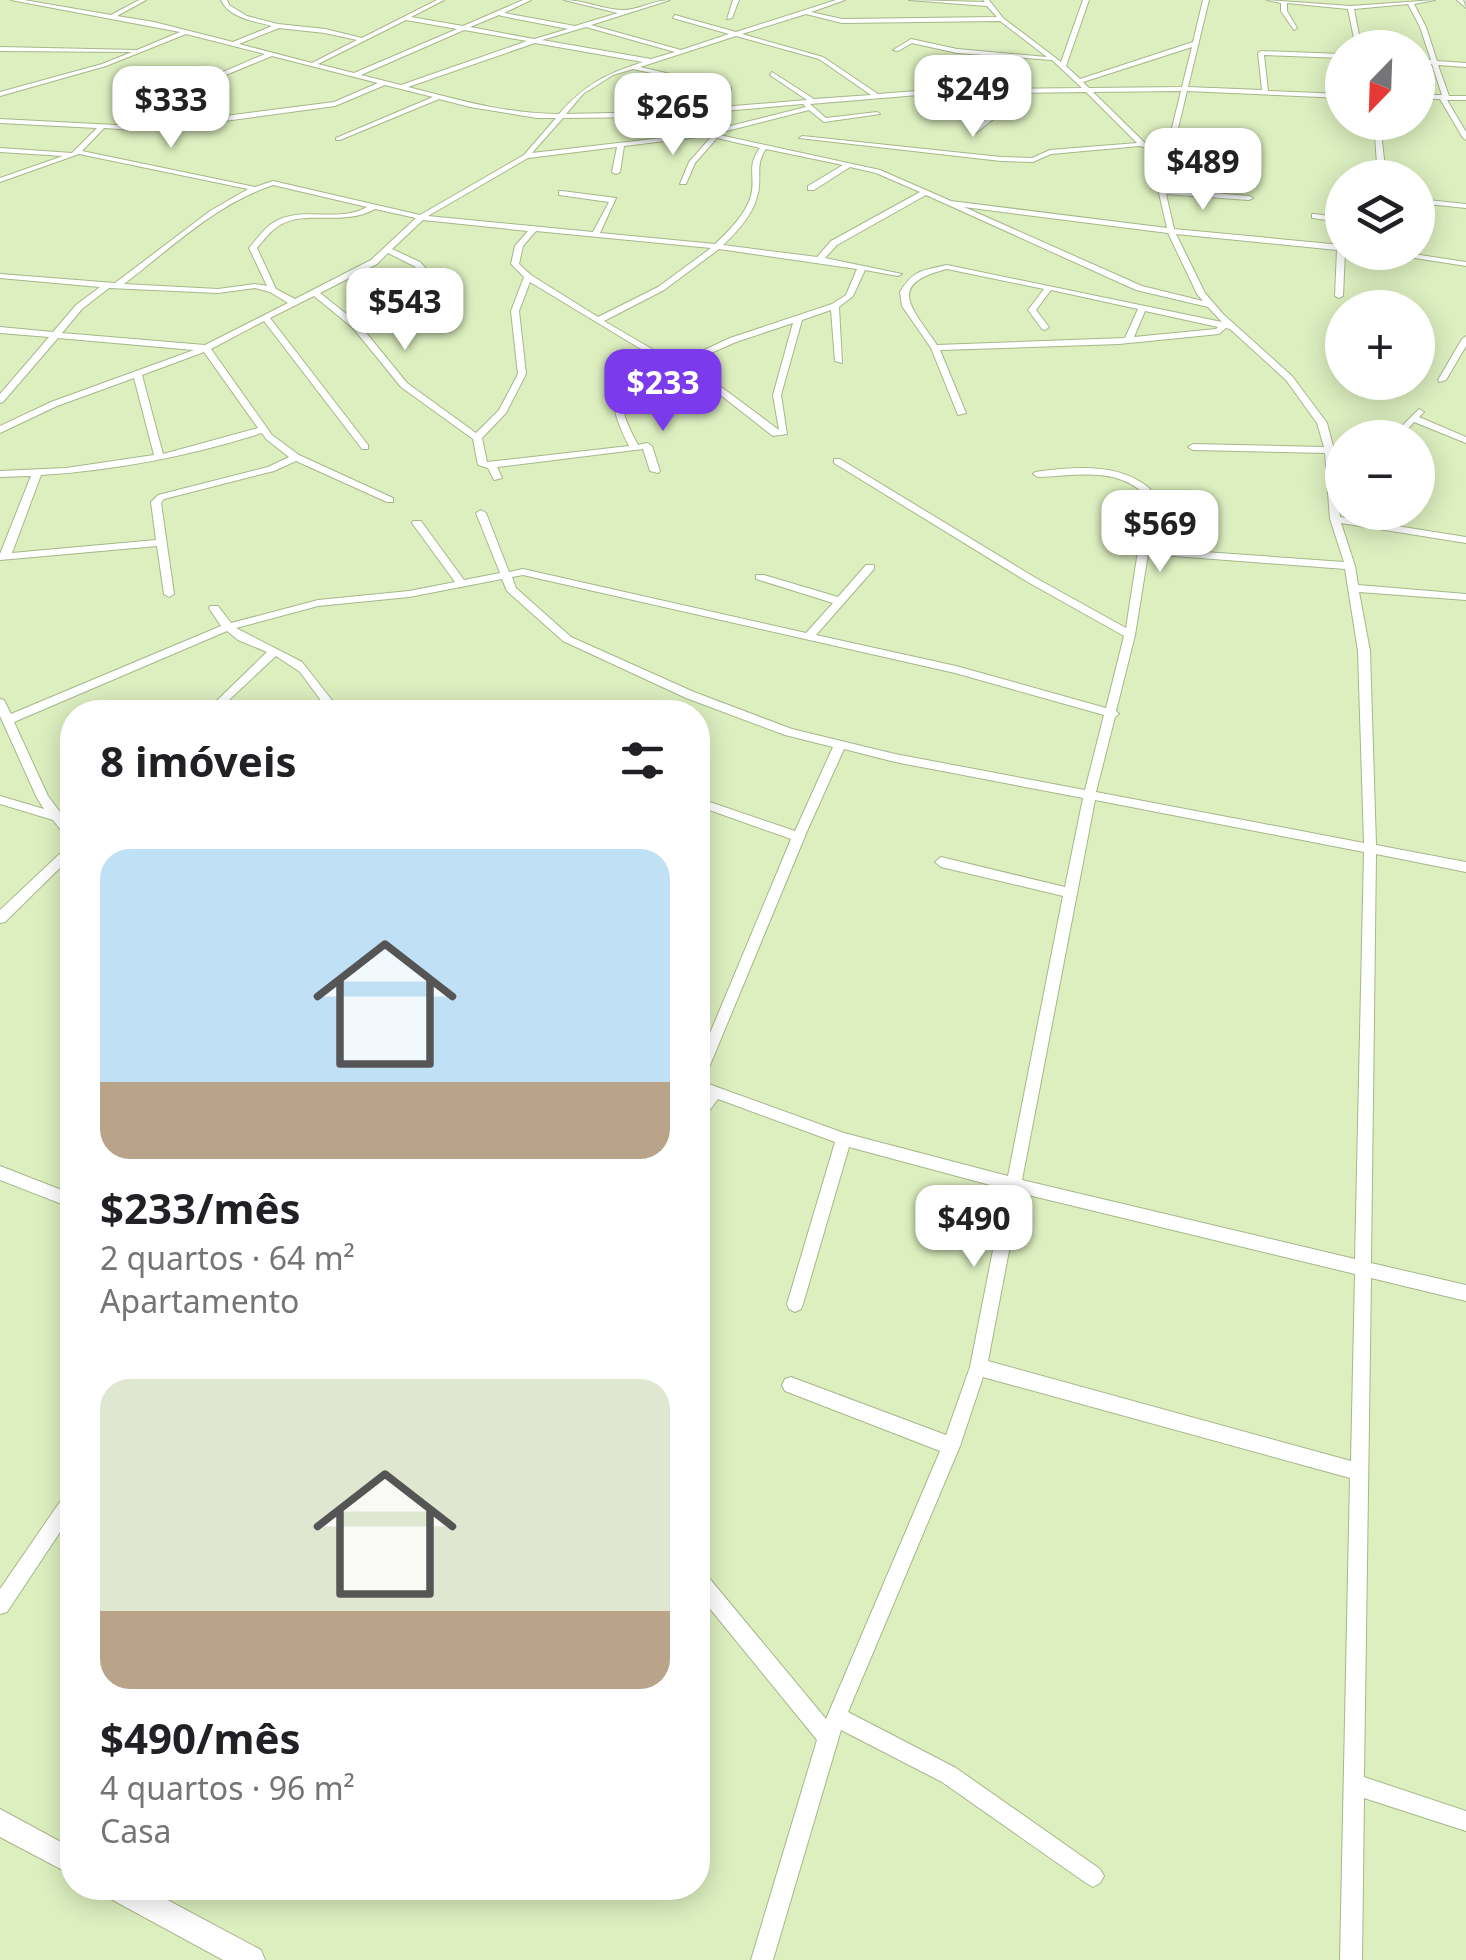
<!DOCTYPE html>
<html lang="pt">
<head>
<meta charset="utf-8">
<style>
	body { margin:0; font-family:"Noto Sans",sans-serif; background:#f2f2f2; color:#202124; height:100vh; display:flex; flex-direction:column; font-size:38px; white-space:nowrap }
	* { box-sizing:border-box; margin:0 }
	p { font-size:32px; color:#757577 }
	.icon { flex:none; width:55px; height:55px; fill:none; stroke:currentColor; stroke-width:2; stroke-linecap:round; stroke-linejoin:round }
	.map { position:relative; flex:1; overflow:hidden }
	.details { position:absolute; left:60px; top:700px; width:650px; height:1200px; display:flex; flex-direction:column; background:#fff; border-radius:40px; box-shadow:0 5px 25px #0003 }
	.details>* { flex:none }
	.needle { width:65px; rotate:203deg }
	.controls { position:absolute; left:1325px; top:30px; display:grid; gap:20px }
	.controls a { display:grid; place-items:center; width:110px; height:110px; border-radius:50%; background:#fff; box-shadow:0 5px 25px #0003; font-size:50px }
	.price { position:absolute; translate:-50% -85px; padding:0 22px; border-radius:20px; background:#fff; color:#222; font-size:32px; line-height:65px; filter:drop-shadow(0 2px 5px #0008) }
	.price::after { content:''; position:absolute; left:50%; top:60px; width:30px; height:22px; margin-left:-15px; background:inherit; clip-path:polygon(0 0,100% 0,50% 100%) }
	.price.selected { background:#7c3aed; color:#fff }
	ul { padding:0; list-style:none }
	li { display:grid; align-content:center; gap:20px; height:530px; padding:0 40px }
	li span { display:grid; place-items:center; height:310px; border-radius:30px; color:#555 }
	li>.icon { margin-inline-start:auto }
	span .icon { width:180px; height:180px; fill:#fffc; stroke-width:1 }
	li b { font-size:42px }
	h2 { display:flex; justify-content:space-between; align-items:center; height:120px; padding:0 40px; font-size:42px }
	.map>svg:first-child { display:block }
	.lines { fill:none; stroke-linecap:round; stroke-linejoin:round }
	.minor-casing { stroke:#a6b789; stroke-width:2 }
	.tertiary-casing { stroke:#a6b789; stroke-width:2 }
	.minor { fill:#fff; fill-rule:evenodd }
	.tertiary { fill:#fff; fill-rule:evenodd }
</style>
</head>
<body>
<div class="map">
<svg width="1466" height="1960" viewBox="0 0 1466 1960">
	<rect width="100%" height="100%" fill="#ddefbf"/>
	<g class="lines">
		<g class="minor-casing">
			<path id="minor" d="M 11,0 L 24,0 L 111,15 L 139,0 L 146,0 L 117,16 L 154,22 L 233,42 L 272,26 C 254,21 229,18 221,0 L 227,0 L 229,5 L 247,16 L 278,24 L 325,29 L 362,38 L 437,0 L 444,0 L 411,17 L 463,26 L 523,0 L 531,0 L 504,13 L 575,26 L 618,13 L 564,0 C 584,0 602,9 621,10 C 637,11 653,0 670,0 L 591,25 L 681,50 L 729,34 L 673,18 L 675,15 L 736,32 L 836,0 L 845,0 L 811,12 L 842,19 L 997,17 L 987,6 L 909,0 L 985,2 L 983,0 L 989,0 L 1003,18 L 1061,62 L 1083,0 L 1089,0 L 1066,66 L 1080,79 L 1193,42 L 1203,0 L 1209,0 L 1188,87 L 1262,90 L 1258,53 L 1261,51 L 1342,54 L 1342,58 L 1264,55 L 1268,91 L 1342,94 L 1342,98 L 1187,91 L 1174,145 L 1157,155 L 1165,189 L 1249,196 L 1253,198 L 1249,200 L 1166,194 L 1174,229 L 1342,245 L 1342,252 L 1345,252 L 1343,296 L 1339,298 L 1335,296 L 1337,250 L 1176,234 L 1205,293 L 1223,314 L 1292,376 L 1327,423 L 1334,450 L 1340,517 L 1466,537 L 1466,543 L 1341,523 L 1355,566 L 1358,585 L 1466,594 L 1466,600 L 1359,592 L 1370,651 L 1376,845 L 1466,862 L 1466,872 L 1376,854 L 1371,1263 L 1466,1285 L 1466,1301 L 1371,1278 L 1364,1777 L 1466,1811 L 1466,1831 L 1364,1798 L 1362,1960 L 1340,1960 L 1350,1478 L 983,1377 L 960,1446 L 848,1712 L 956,1768 L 1100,1869 L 1104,1876 L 1100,1883 L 1093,1887 L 1086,1883 L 942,1782 L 841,1730 L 773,1960 L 751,1960 L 817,1740 L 698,1594 L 698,1571 L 705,1573 L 826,1719 L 940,1451 L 785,1391 L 782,1385 L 785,1379 L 791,1377 L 946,1435 L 970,1367 L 1005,1189 L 849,1147 L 803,1304 L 801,1309 L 795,1312 L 789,1309 L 787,1304 L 835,1142 L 718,1099 L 703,1119 L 698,1121 L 698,1104 L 705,1095 L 698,1092 L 698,1062 L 791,839 L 698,806 L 698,798 L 795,831 L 833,747 L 785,735 L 686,698 L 563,641 L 507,591 L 502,579 L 409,597 L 318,606 L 236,628 L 302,662 L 331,699 L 344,712 L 332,712 L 328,710 L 300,672 L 276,656 L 216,712 L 205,712 L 267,652 L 238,640 L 227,631 L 14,722 L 48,796 L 72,828 L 72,840 L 68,839 L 53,820 L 0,804 L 0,796 L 44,809 L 37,798 L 0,716 L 0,699 L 4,700 L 11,714 L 221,626 L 209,608 L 210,606 L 218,606 L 231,623 L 318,600 L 409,591 L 455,582 L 412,523 L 413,521 L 421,521 L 464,580 L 500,573 L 476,513 L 481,510 L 486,513 L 509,572 L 523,569 L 806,633 L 833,603 L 756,579 L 756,575 L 764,575 L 838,597 L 866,565 L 874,565 L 874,569 L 816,635 L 956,666 L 1106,708 L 1124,636 L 1026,581 L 834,463 L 834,459 L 840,459 L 1034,577 L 1126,628 L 1138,551 L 1140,490 C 1111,467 1073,476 1038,477 L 1033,474 L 1035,472 C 1072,467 1120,462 1150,489 L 1148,548 L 1344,562 L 1330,519 L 1325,453 L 1193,450 L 1188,447 L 1193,444 L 1324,447 L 1317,423 L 1286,380 L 1230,329 L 1226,328 L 1219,334 L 1119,344 L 940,350 L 966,413 L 958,415 L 931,348 L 902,306 L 900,292 C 914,269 922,271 947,265 L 1222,322 L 1208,307 L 1136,290 L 926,195 L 837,245 L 825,258 L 902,274 L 898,276 L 865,270 L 853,296 L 839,307 L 842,363 L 835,361 L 831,310 L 802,320 L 781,395 L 787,434 L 773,436 L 718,393 L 675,369 L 627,392 C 618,411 629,427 638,445 L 647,443 L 652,446 L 660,471 L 658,473 L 650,471 L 643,449 L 497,467 L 502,478 L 494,480 L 488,468 L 478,465 L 473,439 L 401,387 L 353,328 L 314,296 L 270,318 L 368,445 L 368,449 L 362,449 L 264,321 L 211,349 L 272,435 L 299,455 L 393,498 L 393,502 L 387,502 L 296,461 L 274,471 L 164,499 L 161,503 L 174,594 L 169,597 L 164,594 L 157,546 L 0,560 L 0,554 L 31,476 L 0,477 L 0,471 L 66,468 L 154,455 L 134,378 L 57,406 L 0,433 L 0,426 L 51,402 L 194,350 L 58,338 L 3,402 L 0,403 L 0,394 L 49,337 L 0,333 L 0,327 L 53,332 L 76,305 L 100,287 L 0,278 L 0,274 L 115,283 L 210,211 L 248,189 L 79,154 L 0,182 L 0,178 L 63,156 L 0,152 L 0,148 L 72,153 L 97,128 L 0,123 L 0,119 L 135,126 L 155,125 L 195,84 L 265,54 L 186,34 L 106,66 L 0,96 L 0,92 L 102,64 L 132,52 L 0,51 L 0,47 L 137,50 L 180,32 ZM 806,14 L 842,23 L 1000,21 L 1047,57 L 957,49 L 911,39 L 893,50 L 898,51 L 912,43 L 957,53 L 1052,60 L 1082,88 L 930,90 L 878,94 L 823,57 L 742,34 ZM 499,15 L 502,16 L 568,29 L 534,39 L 470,27 ZM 406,20 L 457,29 L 354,73 L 318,64 ZM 586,27 L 675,52 L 651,59 L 542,40 ZM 279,28 L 325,33 L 357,40 L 312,63 L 239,44 ZM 464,30 L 527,41 L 401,85 L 361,75 ZM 736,36 L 819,59 L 871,95 L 814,99 L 772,72 L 770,75 L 807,100 L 661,112 L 676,90 L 673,88 L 654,112 L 566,114 L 583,94 L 613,75 L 633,69 L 731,90 L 731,88 L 640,67 ZM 535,43 L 643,62 C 606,74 585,84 559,114 C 508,114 458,100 408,87 ZM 1192,47 L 1182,87 L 1089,88 L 1083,82 ZM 272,56 L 378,83 L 334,102 L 163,124 L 199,86 ZM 385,85 L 433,97 L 336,138 L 336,140 L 340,140 L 439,99 L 470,107 L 537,118 L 556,118 L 524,155 L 420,215 L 273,181 L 255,187 L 82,151 L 104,128 L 135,130 L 188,126 L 335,106 ZM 1181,91 L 1168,144 L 1150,154 L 1167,228 L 951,201 L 880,170 L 715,134 L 809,110 L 824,122 L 880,114 L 877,112 L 826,118 L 810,104 L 930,94 L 1000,93 L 992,114 L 974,130 L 976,133 L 997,116 L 1006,93 L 1086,92 L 1137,143 L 1050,150 L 1032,158 L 1001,157 L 802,136 L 799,138 L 1001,161 L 1033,162 L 1051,154 L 1140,146 L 1147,148 L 1145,143 L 1093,92 ZM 803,104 L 806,107 L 706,132 L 643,118 L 641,121 L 696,134 L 532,153 L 563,118 L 655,117 ZM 706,136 L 711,137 L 689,162 L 680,184 L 686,184 L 695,163 L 717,138 L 760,148 C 746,167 756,175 751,196 C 745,215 729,231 715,244 L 600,233 L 616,198 L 562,191 L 559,191 L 559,195 L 609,202 L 593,232 L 428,216 L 528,158 L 617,147 L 612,172 L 616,174 L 620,172 L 624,146 ZM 766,149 L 843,165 L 808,186 L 808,190 L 814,190 L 850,167 L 876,173 L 920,192 L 831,241 L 817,257 L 723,245 C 737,232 752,216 757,197 C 763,178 754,166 766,149 ZM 273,185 L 367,207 C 337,224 300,204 271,224 C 263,230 256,240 249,248 L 267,286 L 255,284 L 218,289 L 124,284 C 171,248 216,204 273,185 ZM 964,207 L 1168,233 L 1197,294 L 1203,301 L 1142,286 ZM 375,209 L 416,218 L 371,260 L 295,299 L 276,289 L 257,248 C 264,240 270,231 280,225 C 307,209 342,227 375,209 ZM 423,220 L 528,231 L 515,246 L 511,264 L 524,277 L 511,311 L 518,374 L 499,410 L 476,433 L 407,383 L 359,324 L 320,293 L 377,264 L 388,253 L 414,266 L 456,311 L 462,311 L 462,307 L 420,262 L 392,249 ZM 536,231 L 711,248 L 658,287 L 598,317 L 531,275 L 519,264 L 523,246 ZM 719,249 L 857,269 L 846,295 L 832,304 L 730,338 L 676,363 L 604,321 L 664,290 ZM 947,269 L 1044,289 L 1028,310 L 1042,329 L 1045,330 L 1049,327 L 1036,310 L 1051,290 L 1138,309 L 1125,338 L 937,345 C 912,308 885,284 947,269 ZM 530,282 L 669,366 C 618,389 599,387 629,446 L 487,462 L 482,438 L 506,413 L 526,374 L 519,311 ZM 109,288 L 218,293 L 255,288 L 270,292 L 288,303 L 205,345 L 62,333 L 82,309 ZM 1145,311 L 1218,327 L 1216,329 L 1134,337 ZM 793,323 L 773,395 L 779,430 L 724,389 L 682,366 L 736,342 ZM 204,352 L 258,428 L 163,454 L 142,375 ZM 262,433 L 266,439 L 289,457 L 268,467 L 158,495 L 151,502 L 156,540 L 12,553 L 41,475 C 117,470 190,456 262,433 ZM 1148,554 L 1345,569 L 1358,651 L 1364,843 L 1096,792 L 1115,717 L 1119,714 L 1116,711 L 1135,635 ZM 523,575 L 955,673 L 1104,715 L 1085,790 L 895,754 L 792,729 L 694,692 L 571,637 L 516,588 L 512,577 ZM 844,749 L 895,762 L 1083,798 L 1065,887 L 941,857 L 935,862 L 941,867 L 1063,896 L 1008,1176 L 844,1133 L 703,1082 L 808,829 ZM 1095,800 L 1364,852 L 1355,1259 L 1022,1180 ZM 1020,1193 L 1355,1274 L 1351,1461 L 988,1361 Z
				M 733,0 L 739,0 L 732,18 L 727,19 Z
				M 1267,0 L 1351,6 L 1435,0 L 1414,4 L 1426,27 L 1437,61 L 1466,63 L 1466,67 L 1438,65 L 1449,96 L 1466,96 L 1466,100 L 1447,100 L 1466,132 L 1466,140 L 1463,138 L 1440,99 L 1418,99 L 1418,95 L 1442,95 L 1432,64 L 1418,63 L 1418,59 L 1431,60 L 1420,27 L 1408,4 L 1354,9 L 1360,40 L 1410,44 L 1412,47 L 1361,44 L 1362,48 L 1356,48 L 1348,9 L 1287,3 L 1287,11 L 1297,28 L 1294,30 L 1281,11 L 1281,3 Z
				M 1457,0 L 1463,0 L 1466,8 Z
				M 1374,122 L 1380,122 L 1386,178 L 1378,178 Z
				M 1418,199 L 1466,204 L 1466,208 L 1418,203 Z
				M 1315,214 L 1342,218 L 1342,222 L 1312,218 L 1312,214 Z
				M 1376,252 L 1400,252 L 1466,262 L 1466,266 Z
				M 1466,336 L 1466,346 L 1446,380 L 1439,382 L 1438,380 L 1462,339 Z
				M 1419,409 L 1424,412 L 1419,417 L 1466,437 L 1466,443 L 1414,422 L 1400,438 L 1390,438 Z
				M 72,844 L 72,856 L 5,922 L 0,923 L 0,910 L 68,846 Z
				M 0,1166 L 72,1194 L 72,1208 L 0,1180 Z
				M 72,1490 L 72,1514 L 7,1612 L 0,1614 L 0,1589 L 66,1493 Z"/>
		</g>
		<g class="tertiary-casing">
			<path id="tertiary" d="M 0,1809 L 72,1848 L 72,1875 L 0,1837 Z
				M 105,1888 L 145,1888 L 261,1950 L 265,1960 L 223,1960 L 109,1898 Z"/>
		</g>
		<use href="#minor" class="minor"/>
		<use href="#tertiary" class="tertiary"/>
	</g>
</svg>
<div class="controls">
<a><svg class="needle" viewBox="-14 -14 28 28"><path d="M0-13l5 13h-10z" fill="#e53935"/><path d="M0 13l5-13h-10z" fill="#757577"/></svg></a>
<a><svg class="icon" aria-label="layers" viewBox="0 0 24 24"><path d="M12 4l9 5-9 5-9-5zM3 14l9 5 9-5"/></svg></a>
<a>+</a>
<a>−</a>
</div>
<b class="price" style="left:973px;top:140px">$249</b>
<b class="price" style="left:171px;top:151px">$333</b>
<b class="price" style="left:673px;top:158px">$265</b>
<b class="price" style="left:1203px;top:213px">$489</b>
<b class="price" style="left:405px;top:353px">$543</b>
<b class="price selected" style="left:663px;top:434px">$233</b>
<b class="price" style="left:1160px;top:575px">$569</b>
<b class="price" style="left:974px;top:1270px">$490</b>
<section class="details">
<h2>8 imóveis<svg class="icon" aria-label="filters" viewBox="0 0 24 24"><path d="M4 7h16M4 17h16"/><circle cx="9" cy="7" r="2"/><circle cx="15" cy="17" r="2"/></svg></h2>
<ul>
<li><span style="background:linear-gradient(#bfe0f5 75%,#b9a48a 0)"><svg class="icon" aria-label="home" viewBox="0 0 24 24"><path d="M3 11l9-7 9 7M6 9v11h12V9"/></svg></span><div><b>$233/mês</b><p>2 quartos · 64 m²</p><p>Apartamento</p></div></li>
<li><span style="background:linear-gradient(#dfe7d0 75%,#b9a48a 0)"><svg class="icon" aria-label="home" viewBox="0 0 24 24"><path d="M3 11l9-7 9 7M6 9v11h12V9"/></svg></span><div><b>$490/mês</b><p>4 quartos · 96 m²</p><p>Casa</p></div></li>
</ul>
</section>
</div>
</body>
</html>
